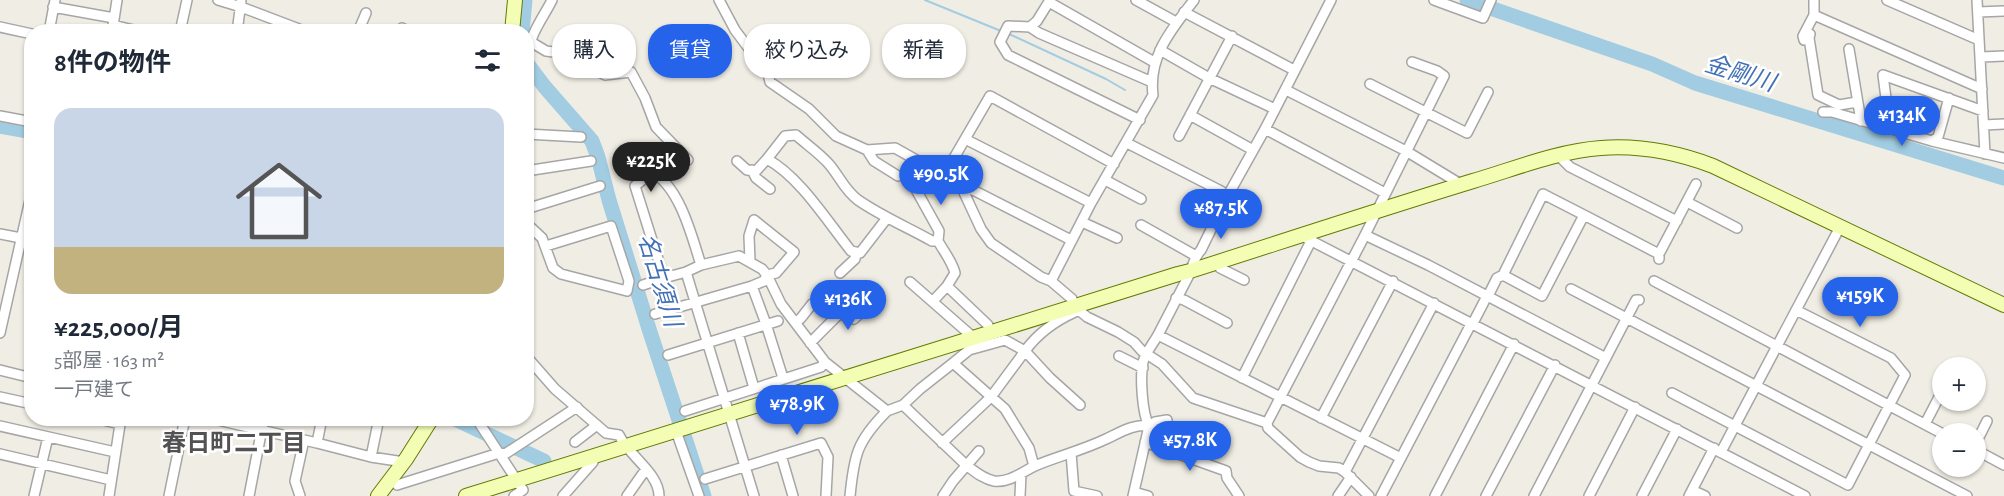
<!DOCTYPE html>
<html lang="ja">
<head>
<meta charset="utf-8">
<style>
	body { margin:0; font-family:"Alegreya Sans","Noto Sans JP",sans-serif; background:#f6f6f7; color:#1f2937; height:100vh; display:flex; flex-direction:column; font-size:22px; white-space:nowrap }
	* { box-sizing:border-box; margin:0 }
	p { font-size:20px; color:#747a83 }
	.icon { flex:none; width:33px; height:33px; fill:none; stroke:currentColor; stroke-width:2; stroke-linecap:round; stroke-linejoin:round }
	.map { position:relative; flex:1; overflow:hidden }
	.panel { position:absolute; left:24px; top:24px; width:510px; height:402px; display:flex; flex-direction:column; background:#fff; border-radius:24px; box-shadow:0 2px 4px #0004 }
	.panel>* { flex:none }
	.banner { position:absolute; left:552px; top:24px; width:570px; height:54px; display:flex; gap:12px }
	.tools { position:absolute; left:1932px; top:357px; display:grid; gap:12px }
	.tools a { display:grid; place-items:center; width:54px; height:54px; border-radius:50%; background:#fff; box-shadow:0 2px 4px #0004; font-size:30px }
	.price { position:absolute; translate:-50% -51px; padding:0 14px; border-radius:21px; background:#2563eb; color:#fff; font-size:20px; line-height:39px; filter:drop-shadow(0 2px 3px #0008) }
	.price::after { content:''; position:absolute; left:50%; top:36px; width:18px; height:14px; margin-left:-9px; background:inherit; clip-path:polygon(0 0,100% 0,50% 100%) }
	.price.on { background:#222; color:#fff }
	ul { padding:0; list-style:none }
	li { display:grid; align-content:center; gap:12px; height:318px; padding:0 30px }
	li span { display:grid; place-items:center; height:186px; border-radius:18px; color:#555 }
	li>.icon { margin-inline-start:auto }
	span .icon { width:108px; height:108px; fill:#fffc; stroke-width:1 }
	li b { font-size:26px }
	h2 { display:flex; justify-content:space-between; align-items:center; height:72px; padding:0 30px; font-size:26px }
	.tag { padding:0 21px; border-radius:24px; background:#fff; box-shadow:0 2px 4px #0004; font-size:21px; line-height:54px }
	.tag.on { background:#2563eb; color:#fff }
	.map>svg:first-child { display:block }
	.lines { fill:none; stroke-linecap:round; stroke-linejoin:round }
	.stream { stroke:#a1cce1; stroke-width:2 }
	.river { stroke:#a1cce1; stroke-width:15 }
	.street-casing { stroke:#a6a6a6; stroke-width:12 }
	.secondary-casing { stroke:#627b00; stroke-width:16 }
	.street { stroke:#fff; stroke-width:9 }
	.secondary { stroke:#f3feb4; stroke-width:14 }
	.labels { text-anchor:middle; stroke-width:5; stroke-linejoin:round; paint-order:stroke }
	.water-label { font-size:24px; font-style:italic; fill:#4371b6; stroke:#fff }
	.neighbourhood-label { font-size:24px; font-weight:bold; fill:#525252; stroke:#fff }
</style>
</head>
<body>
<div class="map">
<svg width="2004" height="496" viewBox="0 0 2004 496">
	<rect width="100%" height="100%" fill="#f0ede4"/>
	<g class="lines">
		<path class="stream" d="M 925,0 L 1001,31
			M 1007,33 L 1106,79 L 1125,90"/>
		<path class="river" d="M 1467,0 L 1652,64 L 1695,83 L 2004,178
			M 522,32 L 525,0
			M 526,62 L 544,86 L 592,141 L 598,157 L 609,200 L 650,332 L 704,496
			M 0,126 L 32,132
			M 389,418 L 414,418
			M 453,418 L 544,461"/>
		<g class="street-casing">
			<path id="street" d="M 218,0 L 241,7 L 307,32
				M 719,0 L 735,30 L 768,74 L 770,82 L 809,109 L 836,136 L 867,150 L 895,148 L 927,166 L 947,170
				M 1050,0 L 1037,21 L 1030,27 L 1008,26 L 1000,42 L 1008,55 L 1140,120
				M 1136,0 L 1176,22
				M 1434,0 L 1483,18 L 1491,0
				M 1814,0 L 1814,15 L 1982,89
				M 1887,0 L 1979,40
				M 1977,0 L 1985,154
				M 1049,2 L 1154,62
				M 53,7 L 114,18
				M 1184,12 L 1294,70
				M 1978,12 L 2004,11
				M 113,25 L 142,32
				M 0,27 L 32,34
				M 1030,27 L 1039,33 L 1152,82
				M 49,32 L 55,0
				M 112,32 L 117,0
				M 180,32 L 187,0
				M 237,32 L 241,2
				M 358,32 L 366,13
				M 400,32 L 402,28 L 410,32
				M 1810,34 L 1809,38 L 1818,95 L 1839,105 L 1857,102
				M 1804,40 L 1803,36 L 1814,15
				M 531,42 C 532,32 547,11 552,0
				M 526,43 L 531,42 L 546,51 L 561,53 L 605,75 L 631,72 L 645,98 L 656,127 L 688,160
				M 1849,49 L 1861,121
				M 1160,50 L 1209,78 L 1275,109
				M 1981,57 L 2004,56
				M 1370,84 L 1467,133 L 1488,92
				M 1286,90 L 1406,151 L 1462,185
				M 1823,112 L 1832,112 L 1932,141 L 2004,158
				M 1190,115 L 1253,150
				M 0,116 L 32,122
				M 1984,125 L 2004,124
				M 1265,129 L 1385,193
				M 1890,129 L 1883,75 L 1983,111
				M 526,134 L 581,137
				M 1179,136 L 1232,36
				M 965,139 L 947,170 L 961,186 L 981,229 L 991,243 L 1041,277 L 1051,281 L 1072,299 L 1075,307 L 1087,317 L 1118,332 L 1134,342 L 1142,351 L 1162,364 L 1193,398 L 1267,423 L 1268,428 L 1300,457 L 1309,462 L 1319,466 L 1339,468 L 1345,472 L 1369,496
				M 1932,141 L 1938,137 L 1949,98
				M 1127,143 L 1221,191 L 1227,197
				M 867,150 L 874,161 L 898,176
				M 1559,156 L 1570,167 L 1677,221
				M 737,161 L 747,170 L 756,171 L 767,159
				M 927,166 L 914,186 L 939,231 L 938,241
				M 752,170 L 756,178 L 770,189
				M 526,171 L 591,161
				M 1105,180 L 1141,199
				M 961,186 L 975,191 L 1071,240
				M 1687,202 L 1737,228
				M 1091,203 L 965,139 L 990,96 L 1114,164
				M 526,209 L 600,186
				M 887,218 L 860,253 L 851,251 C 827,221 800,177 767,159 L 785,136 L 796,135 C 806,144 819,153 828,163 C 839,175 844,190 858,200 C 881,216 907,227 932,241 L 938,241 C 944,252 952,261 955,273 L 947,286 L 933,301
				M 1082,222 L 1117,238
				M 526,223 L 542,238 L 553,268 L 561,274 L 627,291 L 629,281 L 611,226 L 546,246
				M 1141,225 L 1196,256
				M 0,234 L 21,238
				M 1365,235 L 1428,265 L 1606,358
				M 1302,236 L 1805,496
				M 1659,259 L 1659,254 L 1696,184
				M 1217,263 L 1220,268 L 1244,280
				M 686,272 L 664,278 L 635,186 L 652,172 C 680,187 692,237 701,265
				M 840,273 L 855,259 L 856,252
				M 1503,275 L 1542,296 L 1584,215 L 1659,254
				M 1051,281 L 1091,203 L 1153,95 C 1148,56 1172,29 1194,0
				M 1654,281 L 1943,434
				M 910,282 L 974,338
				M 643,285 L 664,278
				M 752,286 L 766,324 L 783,378
				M 947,286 L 988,325
				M 1571,289 L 1967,496
				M 1488,296 L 1497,278 L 1503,275 L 1543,194 L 1584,215
				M 1176,298 L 1184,300 L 1227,323
				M 655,314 L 752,286 L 764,281 L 767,275 L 776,273 L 794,252 L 754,220 L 749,236 L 750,261
				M 796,322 L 801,318 L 812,304
				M 1473,323 L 1487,296
				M 0,333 L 32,191
				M 738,333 L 754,388
				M 1158,335 L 1401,458
				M 810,343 L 839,314 L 848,315 L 854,319 L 871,303
				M 668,355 L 778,321
				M 526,356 L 555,389 L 606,433 L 619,435 C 628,455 659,473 659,496
				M 1119,356 L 1143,368
				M 0,370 L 32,378
				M 1242,378 L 1311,241
				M 1672,393 L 1848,485 L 1905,375 L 1891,358 L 1796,310
				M 0,397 L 32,404
				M 903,405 L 920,389 L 953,363
				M 685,411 L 821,367 L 825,362
				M 887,411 L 903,405 L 966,465
				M 95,418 L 120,424
				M 209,418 L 317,443 L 371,457 L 404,462
				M 476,418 L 523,490 L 514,496
				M 1321,418 L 1393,281
				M 1267,423 L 1365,235 L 1444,76 L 1437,71 L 1412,62
				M 1925,424 L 1939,397
				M 0,426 L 115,452
				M 676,431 L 699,496
				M 575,442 L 597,425
				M 1145,442 L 1226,471 L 1227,478 L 1239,496
				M 317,443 L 322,418
				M 942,443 L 991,397 L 1025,351 L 1050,378 L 1080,405
				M 1976,443 L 1987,421
				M 1976,450 L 2004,465
				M 1721,452 L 1840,227
				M 1071,453 L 1074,491 L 1097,496
				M 0,454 L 111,480
				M 781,455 L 793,496
				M 371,457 L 379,418
				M 966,465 C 974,471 983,479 994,481 C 1010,483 1023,471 1037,465 C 1059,456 1083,450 1106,439 C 1119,433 1135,423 1149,426 L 1155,422 L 1167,420
				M 1034,466 L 1029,448 L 1005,409 L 953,363 L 969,350 L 1005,340 L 1025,351 C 1038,333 1055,321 1075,312 L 1075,309
				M 1345,472 L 1434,303
				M 705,479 L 821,443 L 828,457 L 826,496
				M 397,485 L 499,453 L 505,454 L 577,407
				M 1692,490 L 1705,496
				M 1134,492 L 1148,496
				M 34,496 L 48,437
				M 109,496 L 121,418
				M 169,496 L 185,418
				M 249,496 L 264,418
				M 300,496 L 295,481 L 304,440
				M 563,496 L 593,462 L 595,456
				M 627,496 L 646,469
				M 754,496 L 686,272 L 701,265 L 739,256 L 762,269 L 767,275 L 781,304 L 825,362 L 887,411 C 857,441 854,455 850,496
				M 943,496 L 953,481 L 979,451
				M 1020,496 L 1021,474
				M 1133,496 L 1149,426 C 1142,413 1140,377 1143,362 C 1146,351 1154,343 1159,333 C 1169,314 1179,294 1189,275 C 1193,266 1194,257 1201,250 L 1227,197 L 1265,129 L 1331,0
				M 1338,496 L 1351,477
				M 1381,496 L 1472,322
				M 1435,496 L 1514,344
				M 1486,496 L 1555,365
				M 1534,496 L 1636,300 L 1639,300
				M 1589,496 L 1635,407
				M 1642,496 L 1677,429
				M 1689,496 L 1714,448"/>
		</g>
		<g class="secondary-casing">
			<path id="secondary" d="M 512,32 L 515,0
				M 378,496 L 406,459 L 432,418
				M 466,496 L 1178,274 L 1190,271 C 1284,241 1378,210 1473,181 C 1514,169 1558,151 1601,148 C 1640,145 1676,152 1713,166 L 2004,305"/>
		</g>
		<use href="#street" class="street"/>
		<use href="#secondary" class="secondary"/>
	</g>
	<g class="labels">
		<g class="water-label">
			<text transform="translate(1740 73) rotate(17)" y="8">金剛川</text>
			<text transform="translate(660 280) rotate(73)" y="8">名古須川</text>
		</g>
		<g class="neighbourhood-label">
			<text x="234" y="451">春日町二丁目</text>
		</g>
	</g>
</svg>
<div class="tools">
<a>+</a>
<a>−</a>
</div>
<b class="price" style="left:1902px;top:147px">¥134K</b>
<b class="price on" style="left:651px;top:193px">¥225K</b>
<b class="price" style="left:941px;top:206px">¥90.5K</b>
<b class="price" style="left:1221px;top:240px">¥87.5K</b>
<b class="price" style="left:1860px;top:328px">¥159K</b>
<b class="price" style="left:848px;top:331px">¥136K</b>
<b class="price" style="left:797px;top:436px">¥78.9K</b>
<b class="price" style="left:1190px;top:472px">¥57.8K</b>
<div class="banner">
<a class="tag">購入</a>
<a class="tag on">賃貸</a>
<a class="tag">絞り込み</a>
<a class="tag">新着</a>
</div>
<section class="panel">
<h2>8件の物件<svg class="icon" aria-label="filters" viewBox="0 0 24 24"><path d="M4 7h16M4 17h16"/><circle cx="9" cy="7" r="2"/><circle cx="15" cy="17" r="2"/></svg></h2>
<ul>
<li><span style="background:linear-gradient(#c9d6e8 75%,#c2b280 0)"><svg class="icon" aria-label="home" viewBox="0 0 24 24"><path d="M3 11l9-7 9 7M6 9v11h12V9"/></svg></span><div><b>¥225,000/月</b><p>5部屋 · 163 m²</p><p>一戸建て</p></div></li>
</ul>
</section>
</div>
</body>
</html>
